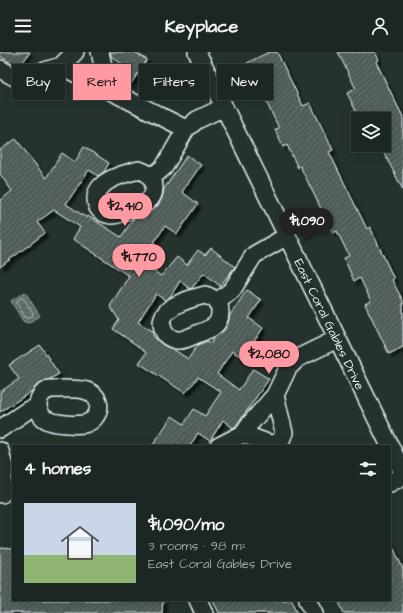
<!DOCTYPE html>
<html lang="en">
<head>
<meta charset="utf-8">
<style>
	body { margin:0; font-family:"Architects Daughter",sans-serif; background:#29322f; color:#f1f3f6; height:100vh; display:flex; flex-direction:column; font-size:15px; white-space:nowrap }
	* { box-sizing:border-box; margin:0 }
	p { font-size:13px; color:#a0a5a5 }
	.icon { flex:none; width:22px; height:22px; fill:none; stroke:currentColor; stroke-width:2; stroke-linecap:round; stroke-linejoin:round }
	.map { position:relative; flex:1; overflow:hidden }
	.details { position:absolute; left:12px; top:393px; width:379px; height:156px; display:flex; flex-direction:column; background:#1c2622; border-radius:0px; box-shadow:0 2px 10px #0003,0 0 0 1px #3a4340 }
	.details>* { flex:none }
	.top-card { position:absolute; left:12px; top:12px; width:379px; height:36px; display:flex; gap:8px }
	.controls { position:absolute; left:351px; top:60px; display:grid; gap:8px }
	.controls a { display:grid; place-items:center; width:40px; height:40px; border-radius:0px; background:#1c2622; box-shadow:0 2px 10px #0003,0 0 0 1px #3a4340; font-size:20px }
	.price { position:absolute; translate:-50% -34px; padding:0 9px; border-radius:14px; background:#ff9aa2; color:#111; font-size:13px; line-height:26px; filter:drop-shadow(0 1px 2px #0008) }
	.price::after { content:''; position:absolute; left:50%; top:24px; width:12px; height:9px; margin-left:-6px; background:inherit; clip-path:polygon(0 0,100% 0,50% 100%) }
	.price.current { background:#222; color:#fff }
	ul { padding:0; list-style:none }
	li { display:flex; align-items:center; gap:12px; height:100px; padding:0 12px }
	li span { display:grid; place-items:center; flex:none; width:112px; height:80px; border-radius:0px; color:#555 }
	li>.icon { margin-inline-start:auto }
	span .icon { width:48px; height:48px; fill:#fffc; stroke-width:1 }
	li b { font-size:17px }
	h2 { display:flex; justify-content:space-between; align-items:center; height:48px; padding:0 12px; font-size:17px }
	.chip { padding:0 14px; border-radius:0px; background:#1c2622; box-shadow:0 2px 10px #0003,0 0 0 1px #3a4340; font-size:14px; line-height:36px }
	.chip.current { background:#ff9aa2; color:#111 }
	header { display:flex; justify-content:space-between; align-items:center; height:52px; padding:0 12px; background:#1c2622; font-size:18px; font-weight:700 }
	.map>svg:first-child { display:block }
	.water { fill:url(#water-rules); stroke:#98a3a5 }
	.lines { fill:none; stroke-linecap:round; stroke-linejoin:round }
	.shore { stroke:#b3bdc0; stroke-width:1 }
	.building { fill:url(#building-hatch); stroke:#e8f1f8; filter:url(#shadow) }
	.minor-casing { stroke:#e8f1f8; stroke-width:20 }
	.minor { stroke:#26332d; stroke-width:17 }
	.labels { text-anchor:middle; stroke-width:4; stroke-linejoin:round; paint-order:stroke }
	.street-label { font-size:13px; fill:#e8f1f8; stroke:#26332d }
</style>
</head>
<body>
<header><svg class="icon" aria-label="menu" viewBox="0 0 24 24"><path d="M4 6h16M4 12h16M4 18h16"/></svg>Keyplace<svg class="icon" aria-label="person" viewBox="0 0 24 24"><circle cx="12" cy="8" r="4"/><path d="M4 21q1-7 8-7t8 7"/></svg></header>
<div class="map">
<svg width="403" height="561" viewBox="0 0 403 561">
	<defs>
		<pattern id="water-rules" width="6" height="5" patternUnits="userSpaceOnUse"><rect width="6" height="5" fill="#636f6d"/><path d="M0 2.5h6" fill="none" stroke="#535a5a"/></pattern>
		<pattern id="building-hatch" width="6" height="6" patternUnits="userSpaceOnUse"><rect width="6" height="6" fill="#505c59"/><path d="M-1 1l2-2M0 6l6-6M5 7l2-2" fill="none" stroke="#697472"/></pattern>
		<filter id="shadow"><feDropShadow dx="3.5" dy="3.5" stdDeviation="1" flood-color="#0009"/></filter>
	</defs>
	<rect width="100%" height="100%" fill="#26332d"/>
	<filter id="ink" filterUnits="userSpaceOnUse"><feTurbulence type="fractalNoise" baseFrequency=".025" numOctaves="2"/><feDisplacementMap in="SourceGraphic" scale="8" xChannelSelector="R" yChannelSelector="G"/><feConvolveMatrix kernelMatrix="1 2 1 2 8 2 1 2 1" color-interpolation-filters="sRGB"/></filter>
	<g filter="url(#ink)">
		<path class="water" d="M 25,240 L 40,264 L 28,271 L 23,269 L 11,249 Z"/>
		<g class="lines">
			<path class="shore" d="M 22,246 L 24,247 L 33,261 L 33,263 L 28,266 L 25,265 L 17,251 L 17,249 Z"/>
		</g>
		<path class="building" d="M 0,0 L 30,0 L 19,16 L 0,4 Z
			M 110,0 L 135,0 L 147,8 L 130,33 L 115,23 L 123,13 L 111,4 Z
			M 269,0 L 277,0 L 303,54 L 310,51 L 333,98 L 329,100 L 367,177 L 370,175 L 394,227 L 392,228 L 403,249 L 403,295 L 389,302 L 365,252 L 371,249 L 360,226 L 354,229 L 344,206 L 349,204 L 337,179 L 333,181 L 300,114 L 298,116 L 287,93 L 283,95 L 275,78 L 279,76 L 247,11 Z
			M 338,0 L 375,0 L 379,8 L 376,10 L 403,65 L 403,138 L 381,95 L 384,94 L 384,67 L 360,67 L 347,41 L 356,37 Z
			M 16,87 L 46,126 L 62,101 L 75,110 L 84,95 L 109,111 L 104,120 L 98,124 L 89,118 L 66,152 L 87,166 L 88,164 L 121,185 L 133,167 L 139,164 L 143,167 L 147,161 L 158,153 L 162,146 L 164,137 L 187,103 L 201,113 L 182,140 L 198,152 L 177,182 L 165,174 L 149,198 L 151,199 L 143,212 L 161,224 L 177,205 L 187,213 L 198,198 L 205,203 L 211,196 L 235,215 L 220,234 L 204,221 L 192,236 L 190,237 L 180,229 L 170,245 L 165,248 L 156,242 L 138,270 L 154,280 L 153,284 L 162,292 L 173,297 L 188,307 L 198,293 L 207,289 L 211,291 L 215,285 L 224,278 L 228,271 L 230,263 L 247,238 L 261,248 L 249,266 L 263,276 L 243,306 L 232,299 L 217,322 L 239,338 L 253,317 L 269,327 L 236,374 L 233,376 L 223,368 L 210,389 L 198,381 L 190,394 L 152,394 L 172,364 L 184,372 L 194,357 L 205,364 L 221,340 L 198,325 L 189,337 L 185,341 L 139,311 L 146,301 L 135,292 L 113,277 L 119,268 L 110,254 L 129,224 L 73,187 L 80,175 L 54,158 L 37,170 L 45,181 L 0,215 L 0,149 L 12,139 L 0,122 L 0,98 Z
			M 40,293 L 59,322 L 50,327 L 39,331 L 32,339 L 0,360 L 0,340 L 19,327 L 9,313 Z
			M 390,488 L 403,517 L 403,561 L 344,561 L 338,548 L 390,548 Z
			M 0,496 L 13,497 L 13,548 L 163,548 L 162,561 L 0,561 Z
			M 213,548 L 292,548 L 298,561 L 219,561 Z"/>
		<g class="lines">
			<g class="minor-casing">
				<path id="minor" d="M 100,0 L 108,37
					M 197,0 L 390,394
					M 61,14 L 75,0
					M 0,17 L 18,27 L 61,14 L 186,77
					M 139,118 C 142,119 145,120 148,122 C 156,128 156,143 148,149 C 143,153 135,155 129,158 C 123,160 118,163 111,163 C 105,162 99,159 97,153 C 90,130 122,122 139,118 Z
					M 151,126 L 164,115 L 186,77 L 197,68 L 224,55
					M 205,243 C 208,244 211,245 214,247 C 222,252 222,268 214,274 C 209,278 201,280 195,283 C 189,285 184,289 177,288 C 171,287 165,284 163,277 C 156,255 189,247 205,243 Z
					M 217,250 L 232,238 L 254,203 L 287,184
					M 50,337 C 59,337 80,336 87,339 C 105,345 101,368 84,372 C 76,373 54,372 47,368 C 38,364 35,350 42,342 C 44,340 48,338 50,337 Z
					M 0,377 L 28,358 L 38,356
					M 243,382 L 270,392 L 280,390 L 284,381 L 275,343
					M 219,394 L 243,382 L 248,374 L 275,343 L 288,316 L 298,306 L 337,287
					M 390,394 L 403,421
					M 0,399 L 4,415 L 2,442
					M 390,431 L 403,424
					M 198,548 L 204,561
					M 308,548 L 315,561"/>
			</g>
			<use href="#minor" class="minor"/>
		</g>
	</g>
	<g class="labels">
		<g class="street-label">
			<text transform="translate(330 272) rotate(64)" y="5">East Coral Gables Drive</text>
		</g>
	</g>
</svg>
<div class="controls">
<a><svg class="icon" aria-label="layers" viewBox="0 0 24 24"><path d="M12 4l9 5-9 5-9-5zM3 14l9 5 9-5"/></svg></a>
</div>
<b class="price" style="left:125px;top:175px">$2,410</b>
<b class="price current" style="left:307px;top:190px">$1,090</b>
<b class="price" style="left:139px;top:226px">$1,770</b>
<b class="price" style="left:269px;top:323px">$2,080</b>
<div class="top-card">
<a class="chip">Buy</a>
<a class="chip current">Rent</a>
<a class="chip">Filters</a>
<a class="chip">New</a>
</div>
<section class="details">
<h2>4 homes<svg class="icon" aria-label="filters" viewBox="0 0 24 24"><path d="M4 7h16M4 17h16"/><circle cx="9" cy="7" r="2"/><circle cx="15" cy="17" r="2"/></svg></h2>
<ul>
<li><span style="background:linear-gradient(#c9d6e8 65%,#8fb573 0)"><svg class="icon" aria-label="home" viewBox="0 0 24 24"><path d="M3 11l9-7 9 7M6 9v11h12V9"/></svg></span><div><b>$1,090/mo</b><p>3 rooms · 98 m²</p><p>East Coral Gables Drive</p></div></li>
</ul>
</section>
</div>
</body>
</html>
